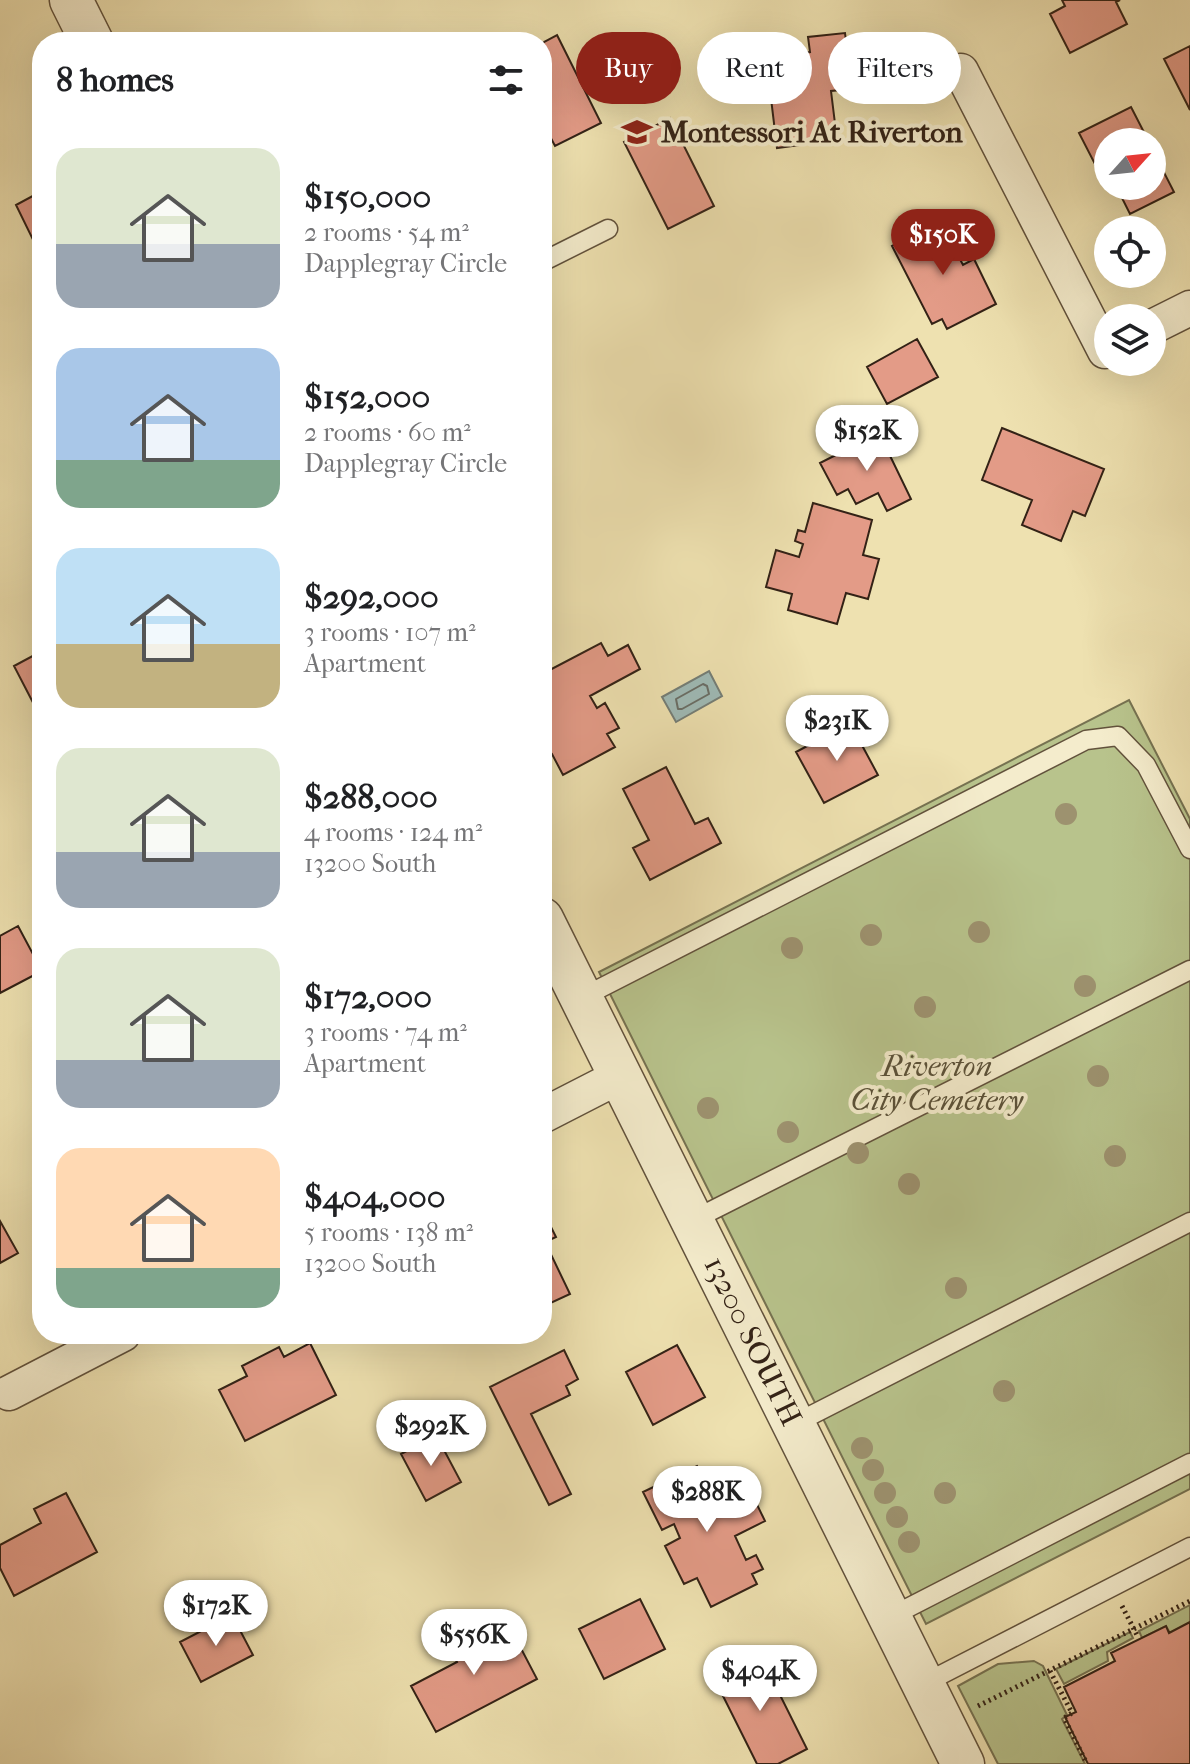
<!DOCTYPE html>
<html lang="en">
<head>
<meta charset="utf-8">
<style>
	body { margin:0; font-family:"IM FELL French Canon",serif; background:#f6f6f6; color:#202124; height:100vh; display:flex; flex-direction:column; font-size:30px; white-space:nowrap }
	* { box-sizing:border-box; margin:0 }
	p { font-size:26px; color:#757577 }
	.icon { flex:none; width:44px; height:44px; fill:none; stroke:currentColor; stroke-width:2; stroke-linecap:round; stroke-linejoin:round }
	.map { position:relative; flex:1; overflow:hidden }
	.details { position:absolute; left:32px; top:32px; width:520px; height:1312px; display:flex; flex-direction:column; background:#fff; border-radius:32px; box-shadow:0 8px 32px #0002 }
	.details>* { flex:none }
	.banner { position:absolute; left:576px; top:32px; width:494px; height:72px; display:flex; gap:16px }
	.needle { width:52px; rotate:63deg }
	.tools { position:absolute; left:1094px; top:128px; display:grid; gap:16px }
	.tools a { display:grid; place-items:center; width:72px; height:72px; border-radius:50%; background:#fff; box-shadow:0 8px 32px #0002; font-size:40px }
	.price { position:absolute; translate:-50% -68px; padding:0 18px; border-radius:28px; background:#fff; color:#222; font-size:26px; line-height:52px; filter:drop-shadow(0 2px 4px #0008) }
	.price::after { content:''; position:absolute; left:50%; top:48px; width:24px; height:18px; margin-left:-12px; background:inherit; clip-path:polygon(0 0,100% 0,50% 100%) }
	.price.on { background:#8f2418; color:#fff }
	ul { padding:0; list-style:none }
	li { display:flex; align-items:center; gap:24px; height:200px; padding:0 24px }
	li span { display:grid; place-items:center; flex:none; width:224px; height:160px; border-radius:24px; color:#555 }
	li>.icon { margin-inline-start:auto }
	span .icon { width:96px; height:96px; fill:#fffc; stroke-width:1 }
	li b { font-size:34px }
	h2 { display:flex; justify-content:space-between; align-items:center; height:96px; padding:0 24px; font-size:34px }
	.pill { padding:0 28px; border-radius:36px; background:#fff; box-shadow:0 8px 32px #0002; font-size:28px; line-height:72px }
	.pill.on { background:#8f2418; color:#fff }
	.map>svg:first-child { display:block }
	.green { fill:#b8c38c; stroke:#767251; stroke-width:2 }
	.water { fill:#9fbbb7; stroke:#747e77; stroke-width:2 }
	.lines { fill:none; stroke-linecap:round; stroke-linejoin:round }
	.shore { stroke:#696e66; stroke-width:2 }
	.building { fill:#e39b87; stroke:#332216; stroke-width:2 }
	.service-casing { stroke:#62523c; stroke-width:21 }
	.minor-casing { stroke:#62523c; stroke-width:37 }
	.tertiary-casing { stroke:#62523c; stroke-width:45 }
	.path { stroke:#332216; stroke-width:5; stroke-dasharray:2 4; stroke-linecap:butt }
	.service { stroke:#f4eccc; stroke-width:18 }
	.minor { stroke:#f4eccc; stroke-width:34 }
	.tertiary { stroke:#f4eccc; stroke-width:42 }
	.tree { fill:#9d926f }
	.labels { text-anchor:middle; stroke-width:8; stroke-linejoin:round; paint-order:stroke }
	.poi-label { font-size:30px; font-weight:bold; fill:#332216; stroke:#f4eccc; text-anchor:start }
	.park-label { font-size:30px; font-style:italic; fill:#5b5239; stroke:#f4eccc }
	.street-label { font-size:30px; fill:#332216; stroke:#f4eccc }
</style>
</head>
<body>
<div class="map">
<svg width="1190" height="1764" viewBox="0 0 1190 1764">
	<rect width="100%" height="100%" fill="#eee1b0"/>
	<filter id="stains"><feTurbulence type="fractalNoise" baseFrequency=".0025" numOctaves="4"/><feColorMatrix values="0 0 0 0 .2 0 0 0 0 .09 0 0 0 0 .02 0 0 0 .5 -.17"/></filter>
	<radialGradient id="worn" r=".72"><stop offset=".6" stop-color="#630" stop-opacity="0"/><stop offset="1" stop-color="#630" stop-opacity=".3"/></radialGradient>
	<path class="green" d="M 1129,700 L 1190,819 L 1190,1489 L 926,1624 L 599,972 Z
		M 1190,1605 L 1190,1623 L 1170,1633 L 1166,1626 L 1142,1638 L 1139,1631 Z
		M 1130,1632 L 1133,1638 L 1107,1652 L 1108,1661 L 1064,1684 L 1056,1669 Z
		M 1034,1661 L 1043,1666 L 1067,1715 L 1062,1719 L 1085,1764 L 998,1764 L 958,1686 L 998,1664 Z"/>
	<path class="water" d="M 709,671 L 722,696 L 676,722 L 662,697 Z"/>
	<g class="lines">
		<path class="shore" d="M 703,684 L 707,686 L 709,694 L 682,709 L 678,709 L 676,699 Z"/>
	</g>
	<path class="building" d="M 1062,0 L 1120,0 L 1116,2 L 1127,24 L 1070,53 L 1050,14 L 1065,6 Z
		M 845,33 L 852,89 L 831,91 L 837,140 L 777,148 L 766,57 L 810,52 L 808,37 Z
		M 557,35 L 601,123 L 555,146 L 542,121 L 542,43 Z
		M 1190,46 L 1190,110 L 1164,59 Z
		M 1131,107 L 1149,142 L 1108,142 L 1108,170 L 1105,164 L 1097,168 L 1079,133 Z
		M 670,118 L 714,206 L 668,229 L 624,142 Z
		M 1152,149 L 1174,192 L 1130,214 L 1116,186 L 1152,186 Z
		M 42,191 L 42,258 L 16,205 Z
		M 940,221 L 963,265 L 974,259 L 996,304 L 947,329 L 942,319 L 932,324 L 892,246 Z
		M 917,339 L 938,377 L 887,404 L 867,367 Z
		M 1002,428 L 1104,469 L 1085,516 L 1073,511 L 1061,541 L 1022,525 L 1032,500 L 982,480 Z
		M 879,433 L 911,499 L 887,511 L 878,493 L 856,504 L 848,489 L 837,495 L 820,463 Z
		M 813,503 L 872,520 L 863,555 L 879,559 L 868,599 L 846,593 L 837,624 L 788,610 L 792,594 L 766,587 L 776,550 L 799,557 L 803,544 L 795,541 L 798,530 L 805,532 Z
		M 601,643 L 608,656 L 628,645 L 640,669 L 590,696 L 597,708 L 605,703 L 619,728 L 607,734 L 615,747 L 563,775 L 552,754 L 546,757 L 542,748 L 542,685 L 549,681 L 544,673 Z
		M 42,651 L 42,717 L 41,718 L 14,666 Z
		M 850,723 L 878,775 L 824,803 L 796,752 Z
		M 666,767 L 695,824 L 708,818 L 721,843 L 650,880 L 633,848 L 649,840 L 623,789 Z
		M 18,926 L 42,971 L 0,993 L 0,936 Z
		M 542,1209 L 556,1237 L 545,1242 L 570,1294 L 542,1307 Z
		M 0,1221 L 18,1253 L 0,1263 Z
		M 310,1343 L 336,1395 L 245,1441 L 219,1390 L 247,1376 L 242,1366 L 279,1347 L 284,1357 Z
		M 677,1345 L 705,1397 L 653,1425 L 626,1372 Z
		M 564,1350 L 578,1379 L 566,1386 L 570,1395 L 531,1414 L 571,1494 L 549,1505 L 490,1387 Z
		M 436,1435 L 461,1482 L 426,1501 L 401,1454 Z
		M 697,1466 L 715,1502 L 748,1486 L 765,1521 L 735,1536 L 746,1560 L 756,1555 L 763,1569 L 752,1574 L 757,1584 L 711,1607 L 697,1578 L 684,1584 L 665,1546 L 680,1538 L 674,1524 L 662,1530 L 643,1492 Z
		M 66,1493 L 97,1552 L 14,1596 L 0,1568 L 0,1545 L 41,1523 L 34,1509 Z
		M 640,1599 L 665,1649 L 604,1679 L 579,1629 Z
		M 232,1615 L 253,1655 L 201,1682 L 180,1642 Z
		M 497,1621 L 506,1639 L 514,1635 L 537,1679 L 436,1732 L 411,1686 L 457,1662 L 449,1646 Z
		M 1190,1622 L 1190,1764 L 1088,1764 L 1065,1717 L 1076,1712 L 1064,1687 L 1115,1661 L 1111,1653 L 1166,1626 L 1169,1633 Z
		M 760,1655 L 807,1749 L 778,1764 L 757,1764 L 714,1678 Z"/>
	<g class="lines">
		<g class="service-casing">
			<path id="service" d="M 542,262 L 608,229
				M 581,998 L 1086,740 L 1118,736 L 1146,765 L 1190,849
				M 693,1220 L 1190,970
				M 794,1424 L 1190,1222
				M 890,1617 L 1190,1463
				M 923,1684 L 1190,1547"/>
		</g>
		<g class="minor-casing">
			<path id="minor" d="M 961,71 L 1105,351 L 1108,350
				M 1152,327 L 1190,308
				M 542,1116 L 620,1076
				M 9,1393 L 123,1334"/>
		</g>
		<g class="tertiary-casing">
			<path id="tertiary" d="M 71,0 L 92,42
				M 542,919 L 963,1764"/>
		</g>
		<path class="path" d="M 1122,1606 L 1138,1637
			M 1050,1671 L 1072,1713 L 1064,1718 L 1087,1764
			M 978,1706 L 1190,1601"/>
		<use href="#service" class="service"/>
		<use href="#minor" class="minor"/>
		<use href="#tertiary" class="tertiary"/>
	</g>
	<g class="tree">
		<circle cx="1066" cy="814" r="11"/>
		<circle cx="979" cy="932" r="11"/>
		<circle cx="871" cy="935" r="11"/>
		<circle cx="792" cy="948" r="11"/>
		<circle cx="1085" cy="986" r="11"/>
		<circle cx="925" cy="1007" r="11"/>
		<circle cx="1098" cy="1076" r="11"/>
		<circle cx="708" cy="1108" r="11"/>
		<circle cx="788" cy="1132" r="11"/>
		<circle cx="858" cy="1153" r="11"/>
		<circle cx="1115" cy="1156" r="11"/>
		<circle cx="909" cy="1184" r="11"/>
		<circle cx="956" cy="1288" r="11"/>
		<circle cx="1004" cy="1391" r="11"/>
		<circle cx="862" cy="1448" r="11"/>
		<circle cx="873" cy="1470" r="11"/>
		<circle cx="885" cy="1493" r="11"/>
		<circle cx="945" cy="1493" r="11"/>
		<circle cx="897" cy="1517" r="11"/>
		<circle cx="909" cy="1542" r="11"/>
	</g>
	<defs>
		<g id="school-bare" transform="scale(2.4)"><path d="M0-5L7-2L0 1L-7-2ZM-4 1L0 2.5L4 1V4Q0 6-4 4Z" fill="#8f2418" stroke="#f4eccc" stroke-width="2.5" paint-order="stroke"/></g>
	</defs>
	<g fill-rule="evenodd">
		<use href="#school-bare" x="637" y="132"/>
	</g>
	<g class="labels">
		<g class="poi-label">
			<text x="661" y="142">Montessori At Riverton</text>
		</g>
		<g class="park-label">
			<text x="937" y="1076">Riverton<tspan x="937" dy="34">City Cemetery</tspan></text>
		</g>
		<g class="street-label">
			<text transform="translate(753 1341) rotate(64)" y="10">13200 SOUTH</text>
		</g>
	</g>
	<rect width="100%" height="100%" filter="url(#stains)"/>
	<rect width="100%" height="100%" fill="url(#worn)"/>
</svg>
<div class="tools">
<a><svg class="needle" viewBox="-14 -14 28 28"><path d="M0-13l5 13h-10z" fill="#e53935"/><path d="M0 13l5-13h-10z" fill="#757577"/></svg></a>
<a><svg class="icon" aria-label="locate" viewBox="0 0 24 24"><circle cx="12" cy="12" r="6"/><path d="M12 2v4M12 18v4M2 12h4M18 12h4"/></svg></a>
<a><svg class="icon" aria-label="layers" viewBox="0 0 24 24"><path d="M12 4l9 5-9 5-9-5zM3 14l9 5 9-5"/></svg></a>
</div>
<b class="price on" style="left:943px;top:277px">$150K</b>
<b class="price" style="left:867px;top:473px">$152K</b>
<b class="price" style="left:837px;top:763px">$231K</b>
<b class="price" style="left:431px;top:1468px">$292K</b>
<b class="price" style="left:707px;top:1534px">$288K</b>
<b class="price" style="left:216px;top:1648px">$172K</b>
<b class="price" style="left:474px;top:1677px">$556K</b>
<b class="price" style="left:760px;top:1713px">$404K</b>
<div class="banner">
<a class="pill on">Buy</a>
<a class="pill">Rent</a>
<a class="pill">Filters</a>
</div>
<section class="details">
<h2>8 homes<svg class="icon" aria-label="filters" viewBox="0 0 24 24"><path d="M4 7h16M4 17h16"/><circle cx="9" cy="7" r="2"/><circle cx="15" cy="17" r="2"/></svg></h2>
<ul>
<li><span style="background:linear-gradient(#dfe7d0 60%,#9aa5b1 0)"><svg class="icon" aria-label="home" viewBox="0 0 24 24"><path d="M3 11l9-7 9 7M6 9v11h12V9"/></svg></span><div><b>$150,000</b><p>2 rooms · 54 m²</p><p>Dapplegray Circle</p></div></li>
<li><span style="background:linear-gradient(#a9c7e8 70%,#7fa58c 0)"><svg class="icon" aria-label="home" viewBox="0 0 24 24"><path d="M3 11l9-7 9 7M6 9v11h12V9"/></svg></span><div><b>$152,000</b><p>2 rooms · 60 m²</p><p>Dapplegray Circle</p></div></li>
<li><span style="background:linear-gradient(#bfe0f5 60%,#c2b280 0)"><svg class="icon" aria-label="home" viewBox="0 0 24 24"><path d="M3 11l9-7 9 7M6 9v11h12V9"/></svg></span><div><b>$292,000</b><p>3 rooms · 107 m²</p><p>Apartment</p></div></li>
<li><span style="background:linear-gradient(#dfe7d0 65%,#9aa5b1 0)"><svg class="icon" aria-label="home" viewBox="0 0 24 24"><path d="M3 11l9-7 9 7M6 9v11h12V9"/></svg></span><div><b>$288,000</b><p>4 rooms · 124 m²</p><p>13200 South</p></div></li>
<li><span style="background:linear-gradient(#dfe7d0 70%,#9aa5b1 0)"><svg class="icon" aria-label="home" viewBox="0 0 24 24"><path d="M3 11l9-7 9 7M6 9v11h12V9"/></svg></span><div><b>$172,000</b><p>3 rooms · 74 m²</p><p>Apartment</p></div></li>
<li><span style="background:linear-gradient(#ffd9b3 75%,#7fa58c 0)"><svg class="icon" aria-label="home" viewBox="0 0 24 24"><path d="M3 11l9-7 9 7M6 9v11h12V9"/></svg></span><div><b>$404,000</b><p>5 rooms · 138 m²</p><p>13200 South</p></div></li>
</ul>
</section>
</div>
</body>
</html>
